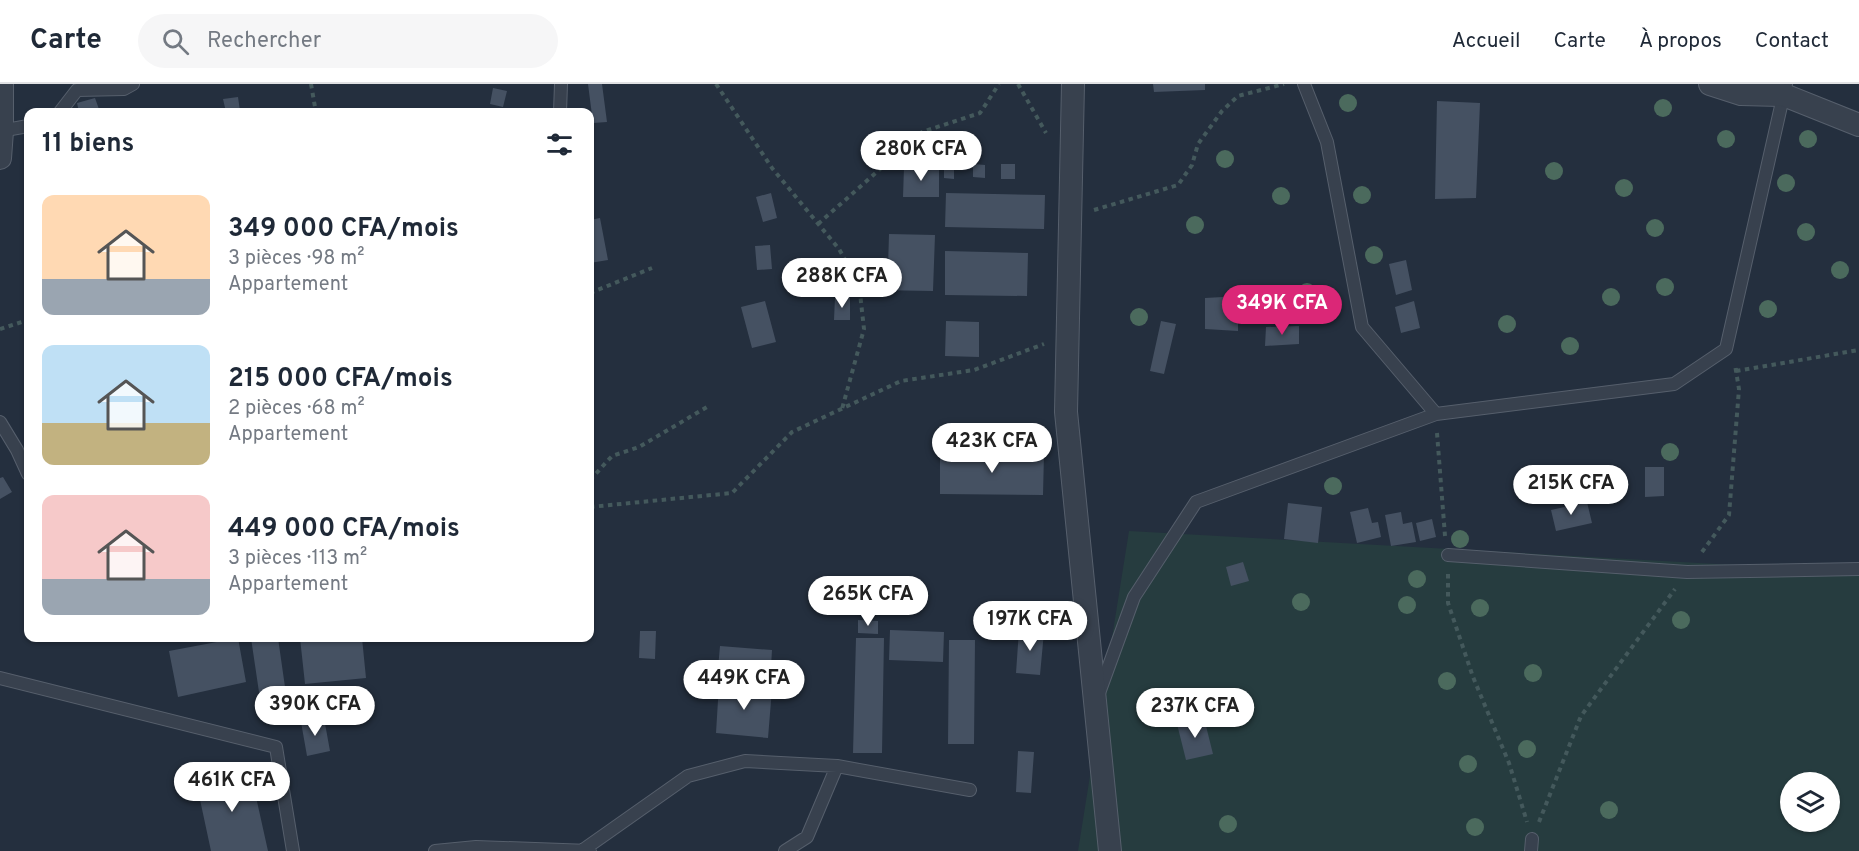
<!DOCTYPE html>
<html lang="fr">
<head>
<meta charset="utf-8">
<style>
	body { margin:0; font-family:Overpass,sans-serif; background:#f6f6f7; color:#1f2937; height:100vh; display:flex; flex-direction:column; font-size:22px; white-space:nowrap }
	* { box-sizing:border-box; margin:0 }
	p { font-size:20px; color:#747a83 }
	.icon { flex:none; width:33px; height:33px; fill:none; stroke:currentColor; stroke-width:2; stroke-linecap:round; stroke-linejoin:round }
	.map { position:relative; flex:1; overflow:hidden }
	.sheet { position:absolute; left:24px; top:24px; width:570px; height:534px; display:flex; flex-direction:column; background:#fff; border-radius:12px; box-shadow:0 2px 4px #0004 }
	.sheet>* { flex:none }
	.tools { position:absolute; left:1780px; top:688px; display:grid; gap:12px }
	.tools a { display:grid; place-items:center; width:60px; height:60px; border-radius:50%; background:#fff; box-shadow:0 2px 4px #0004; font-size:30px }
	.price { position:absolute; translate:-50% -51px; padding:0 14px; border-radius:21px; background:#fff; color:#222; font-size:20px; line-height:39px; filter:drop-shadow(0 2px 3px #0008) }
	.price::after { content:''; position:absolute; left:50%; top:36px; width:18px; height:14px; margin-left:-9px; background:inherit; clip-path:polygon(0 0,100% 0,50% 100%) }
	.price.active { background:#db2777; color:#fff }
	ul { padding:0; list-style:none }
	li { display:flex; align-items:center; gap:18px; height:150px; padding:0 18px }
	li span { display:grid; place-items:center; flex:none; width:168px; height:120px; border-radius:12px; color:#555 }
	li>.icon { margin-inline-start:auto }
	span .icon { width:72px; height:72px; fill:#fffc; stroke-width:1 }
	li b { font-size:26px }
	h2 { display:flex; justify-content:space-between; align-items:center; height:72px; padding:0 18px; font-size:26px }
	header { display:flex; align-items:center; gap:36px; box-sizing:border-box; height:84px; padding:0 30px; background:#fff; border-bottom:2px solid #e0e1e3 }
	header strong { font-size:28px }
	nav { display:flex; gap:33px; margin-inline-start:auto; font-size:21px }
	.search { width:420px; height:54px; background:#f6f6f7; display:flex; align-items:center; gap:15px; box-sizing:border-box; padding:0 21px; border-radius:33px; color:#747a83; font-size:22px }
	.map>svg:first-child { display:block }
	.green { fill:#263c3f; fill-rule:evenodd }
	.building { fill:#455162 }
	.lines { fill:none; stroke-linecap:round; stroke-linejoin:round }
	.service-casing { stroke:#565f6c; stroke-width:14 }
	.minor-casing { stroke:#565f6c; stroke-width:24 }
	.path { stroke:#44595c; stroke-width:4; stroke-dasharray:4.5 4.5; stroke-linecap:butt }
	.service { stroke:#38414e; stroke-width:12 }
	.minor { stroke:#38414e; stroke-width:22 }
	.tree { fill:#4b6a5d }
</style>
</head>
<body>
<header>
<strong>Carte</strong>
<div class="search"><svg class="icon" aria-label="search" viewBox="0 0 24 24"><circle cx="10" cy="10" r="6"/><path d="M15 15l6 6"/></svg>Rechercher</div>
<nav><a>Accueil</a><a>Carte</a><a>À propos</a><a>Contact</a></nav>
</header>
<div class="map">
<svg width="1859" height="767" viewBox="0 0 1859 767">
	<rect width="100%" height="100%" fill="#242f3e"/>
	<path class="green" d="M 1129,447 L 1859,488 L 1859,767 L 1078,767 ZM 1791,699 L 1830,699 L 1830,738 L 1791,738 Z"/>
	<path class="building" d="M 588,0 L 602,0 L 607,38 L 593,39 Z
		M 1153,0 L 1205,0 L 1205,6 L 1154,8 Z
		M 493,4 L 507,7 L 503,23 L 490,20 Z
		M 238,13 L 240,27 L 226,28 L 223,15 Z
		M 95,14 L 100,28 L 79,28 L 77,19 Z
		M 1437,17 L 1480,19 L 1476,114 L 1435,115 Z
		M 973,80 L 985,81 L 985,94 L 973,93 Z
		M 1001,80 L 1015,80 L 1015,95 L 1001,95 Z
		M 944,81 L 954,82 L 954,95 L 944,94 Z
		M 904,83 L 939,83 L 939,113 L 903,113 Z
		M 771,109 L 777,134 L 763,138 L 756,113 Z
		M 946,109 L 1045,111 L 1044,145 L 945,143 Z
		M 600,134 L 608,176 L 590,179 L 590,136 Z
		M 889,150 L 935,151 L 933,207 L 874,206 L 874,183 L 888,184 Z
		M 770,161 L 772,185 L 757,186 L 755,162 Z
		M 945,167 L 1028,169 L 1027,212 L 945,211 Z
		M 1406,176 L 1412,206 L 1396,211 L 1389,180 Z
		M 835,213 L 850,213 L 850,236 L 834,236 Z
		M 1223,213 L 1223,226 L 1238,226 L 1238,247 L 1205,245 L 1205,214 Z
		M 765,217 L 776,258 L 752,264 L 741,223 Z
		M 1414,217 L 1420,244 L 1401,249 L 1395,223 Z
		M 946,237 L 979,238 L 979,273 L 945,272 Z
		M 1161,237 L 1176,240 L 1164,290 L 1150,287 Z
		M 1299,242 L 1299,260 L 1265,262 L 1266,243 Z
		M 940,369 L 1044,370 L 1043,411 L 940,410 Z
		M 1594,383 L 1597,394 L 1588,395 L 1586,385 Z
		M 1645,383 L 1664,383 L 1664,412 L 1645,413 Z
		M 1563,386 L 1566,406 L 1550,408 L 1547,388 Z
		M 3,393 L 12,408 L 0,415 L 0,394 Z
		M 1587,418 L 1592,439 L 1556,447 L 1551,426 Z
		M 1288,419 L 1322,423 L 1318,459 L 1284,455 Z
		M 1368,424 L 1372,439 L 1378,438 L 1381,453 L 1357,459 L 1350,428 Z
		M 1401,428 L 1403,440 L 1412,438 L 1416,458 L 1391,462 L 1385,431 Z
		M 1432,435 L 1436,453 L 1420,457 L 1416,439 Z
		M 1243,478 L 1249,497 L 1231,502 L 1226,483 Z
		M 858,536 L 878,537 L 878,550 L 858,549 Z
		M 890,546 L 944,548 L 943,578 L 889,576 Z
		M 1019,546 L 1044,548 L 1040,591 L 1016,589 Z
		M 640,547 L 656,547 L 655,575 L 639,574 Z
		M 238,554 L 246,598 L 178,613 L 169,567 Z
		M 251,554 L 278,554 L 286,610 L 260,615 Z
		M 300,554 L 362,554 L 366,594 L 305,600 Z
		M 856,554 L 884,554 L 882,669 L 853,669 Z
		M 949,556 L 975,556 L 974,660 L 948,660 Z
		M 720,562 L 772,566 L 770,599 L 717,596 Z
		M 719,600 L 772,605 L 768,654 L 716,649 Z
		M 324,634 L 330,667 L 307,672 L 301,638 Z
		M 1204,634 L 1213,670 L 1186,676 L 1177,640 Z
		M 1018,667 L 1034,668 L 1031,709 L 1016,708 Z
		M 250,686 L 268,767 L 211,767 L 196,697 Z"/>
	<g class="lines">
		<g class="service-casing">
			<path id="service" d="M 1304,0 L 1327,58 L 1362,243 L 1436,330
				M 60,28 L 77,6 L 124,5 L 133,0
				M 560,28 L 561,0
				M 0,47 L 28,42
				M 0,338 L 17,366 L 28,390
				M 1448,471 L 1687,488 L 1859,485
				M 0,594 L 276,663 L 293,767
				M 1099,609 L 1134,513 L 1196,418 L 1436,330 L 1674,300 L 1726,265 L 1786,0
				M 583,766 L 688,692 L 745,677 L 837,682 L 970,706
				M 435,767 L 476,763 L 590,767
				M 785,767 L 807,753 L 837,682
				M 1531,767 L 1532,755"/>
		</g>
		<g class="minor-casing">
			<path id="minor" d="M 1073,0 L 1066,328 L 1110,767
				M 1710,0 L 1741,10 L 1784,11 L 1859,41
				M 0,74 L 2,47 L 2,0"/>
		</g>
		<path class="path" d="M 311,0 L 315,23 L 314,28
			M 716,0 L 772,84 L 839,165 L 859,200 L 864,245 L 842,325
			M 1018,0 L 1046,49
			M 1094,126 L 1178,101 L 1192,81 L 1198,60 L 1222,27 L 1238,12 L 1284,0
			M 818,140 L 922,48 L 980,29 L 999,0
			M 590,209 L 652,184
			M 0,245 L 28,236
			M 1736,287 L 1859,266
			M 1437,349 L 1445,452
			M 590,396 L 612,372 L 639,363 L 707,323
			M 590,423 L 732,409 L 792,348 L 901,297 L 974,286 L 1044,260
			M 1702,468 L 1729,431 L 1739,305 L 1735,281
			M 1448,490 L 1448,519 L 1473,593 L 1509,679 L 1527,738
			M 1539,738 L 1581,632 L 1675,505"/>
		<use href="#service" class="service"/>
		<use href="#minor" class="minor"/>
	</g>
	<g class="tree">
		<circle cx="1348" cy="19" r="9"/>
		<circle cx="1663" cy="24" r="9"/>
		<circle cx="1726" cy="55" r="9"/>
		<circle cx="1808" cy="55" r="9"/>
		<circle cx="1225" cy="75" r="9"/>
		<circle cx="1554" cy="87" r="9"/>
		<circle cx="1786" cy="99" r="9"/>
		<circle cx="1624" cy="104" r="9"/>
		<circle cx="1362" cy="111" r="9"/>
		<circle cx="1281" cy="112" r="9"/>
		<circle cx="1195" cy="141" r="9"/>
		<circle cx="1655" cy="144" r="9"/>
		<circle cx="1806" cy="148" r="9"/>
		<circle cx="1374" cy="171" r="9"/>
		<circle cx="1840" cy="186" r="9"/>
		<circle cx="1665" cy="203" r="9"/>
		<circle cx="1307" cy="208" r="9"/>
		<circle cx="1611" cy="213" r="9"/>
		<circle cx="1768" cy="225" r="9"/>
		<circle cx="1139" cy="233" r="9"/>
		<circle cx="1507" cy="240" r="9"/>
		<circle cx="1570" cy="262" r="9"/>
		<circle cx="1670" cy="368" r="9"/>
		<circle cx="1333" cy="402" r="9"/>
		<circle cx="1460" cy="455" r="9"/>
		<circle cx="1417" cy="495" r="9"/>
		<circle cx="1301" cy="518" r="9"/>
		<circle cx="1407" cy="521" r="9"/>
		<circle cx="1480" cy="524" r="9"/>
		<circle cx="1681" cy="536" r="9"/>
		<circle cx="1533" cy="589" r="9"/>
		<circle cx="1447" cy="597" r="9"/>
		<circle cx="1527" cy="665" r="9"/>
		<circle cx="1468" cy="680" r="9"/>
		<circle cx="1609" cy="726" r="9"/>
		<circle cx="1228" cy="740" r="9"/>
		<circle cx="1475" cy="743" r="9"/>
	</g>
</svg>
<div class="tools">
<a><svg class="icon" aria-label="layers" viewBox="0 0 24 24"><path d="M12 4l9 5-9 5-9-5zM3 14l9 5 9-5"/></svg></a>
</div>
<b class="price" style="left:921px;top:98px">280K CFA</b>
<b class="price" style="left:842px;top:225px">288K CFA</b>
<b class="price active" style="left:1282px;top:252px">349K CFA</b>
<b class="price" style="left:992px;top:390px">423K CFA</b>
<b class="price" style="left:1571px;top:432px">215K CFA</b>
<b class="price" style="left:868px;top:543px">265K CFA</b>
<b class="price" style="left:1030px;top:568px">197K CFA</b>
<b class="price" style="left:744px;top:627px">449K CFA</b>
<b class="price" style="left:315px;top:653px">390K CFA</b>
<b class="price" style="left:1195px;top:655px">237K CFA</b>
<b class="price" style="left:232px;top:729px">461K CFA</b>
<section class="sheet">
<h2>11 biens<svg class="icon" aria-label="filters" viewBox="0 0 24 24"><path d="M4 7h16M4 17h16"/><circle cx="9" cy="7" r="2"/><circle cx="15" cy="17" r="2"/></svg></h2>
<ul>
<li><span style="background:linear-gradient(#ffd9b3 70%,#9aa5b1 0)"><svg class="icon" aria-label="home" viewBox="0 0 24 24"><path d="M3 11l9-7 9 7M6 9v11h12V9"/></svg></span><div><b>349 000 CFA/mois</b><p>3 pièces · 98 m²</p><p>Appartement</p></div></li>
<li><span style="background:linear-gradient(#bfe0f5 65%,#c2b280 0)"><svg class="icon" aria-label="home" viewBox="0 0 24 24"><path d="M3 11l9-7 9 7M6 9v11h12V9"/></svg></span><div><b>215 000 CFA/mois</b><p>2 pièces · 68 m²</p><p>Appartement</p></div></li>
<li><span style="background:linear-gradient(#f6c9c9 70%,#9aa5b1 0)"><svg class="icon" aria-label="home" viewBox="0 0 24 24"><path d="M3 11l9-7 9 7M6 9v11h12V9"/></svg></span><div><b>449 000 CFA/mois</b><p>3 pièces · 113 m²</p><p>Appartement</p></div></li>
</ul>
</section>
</div>
</body>
</html>
